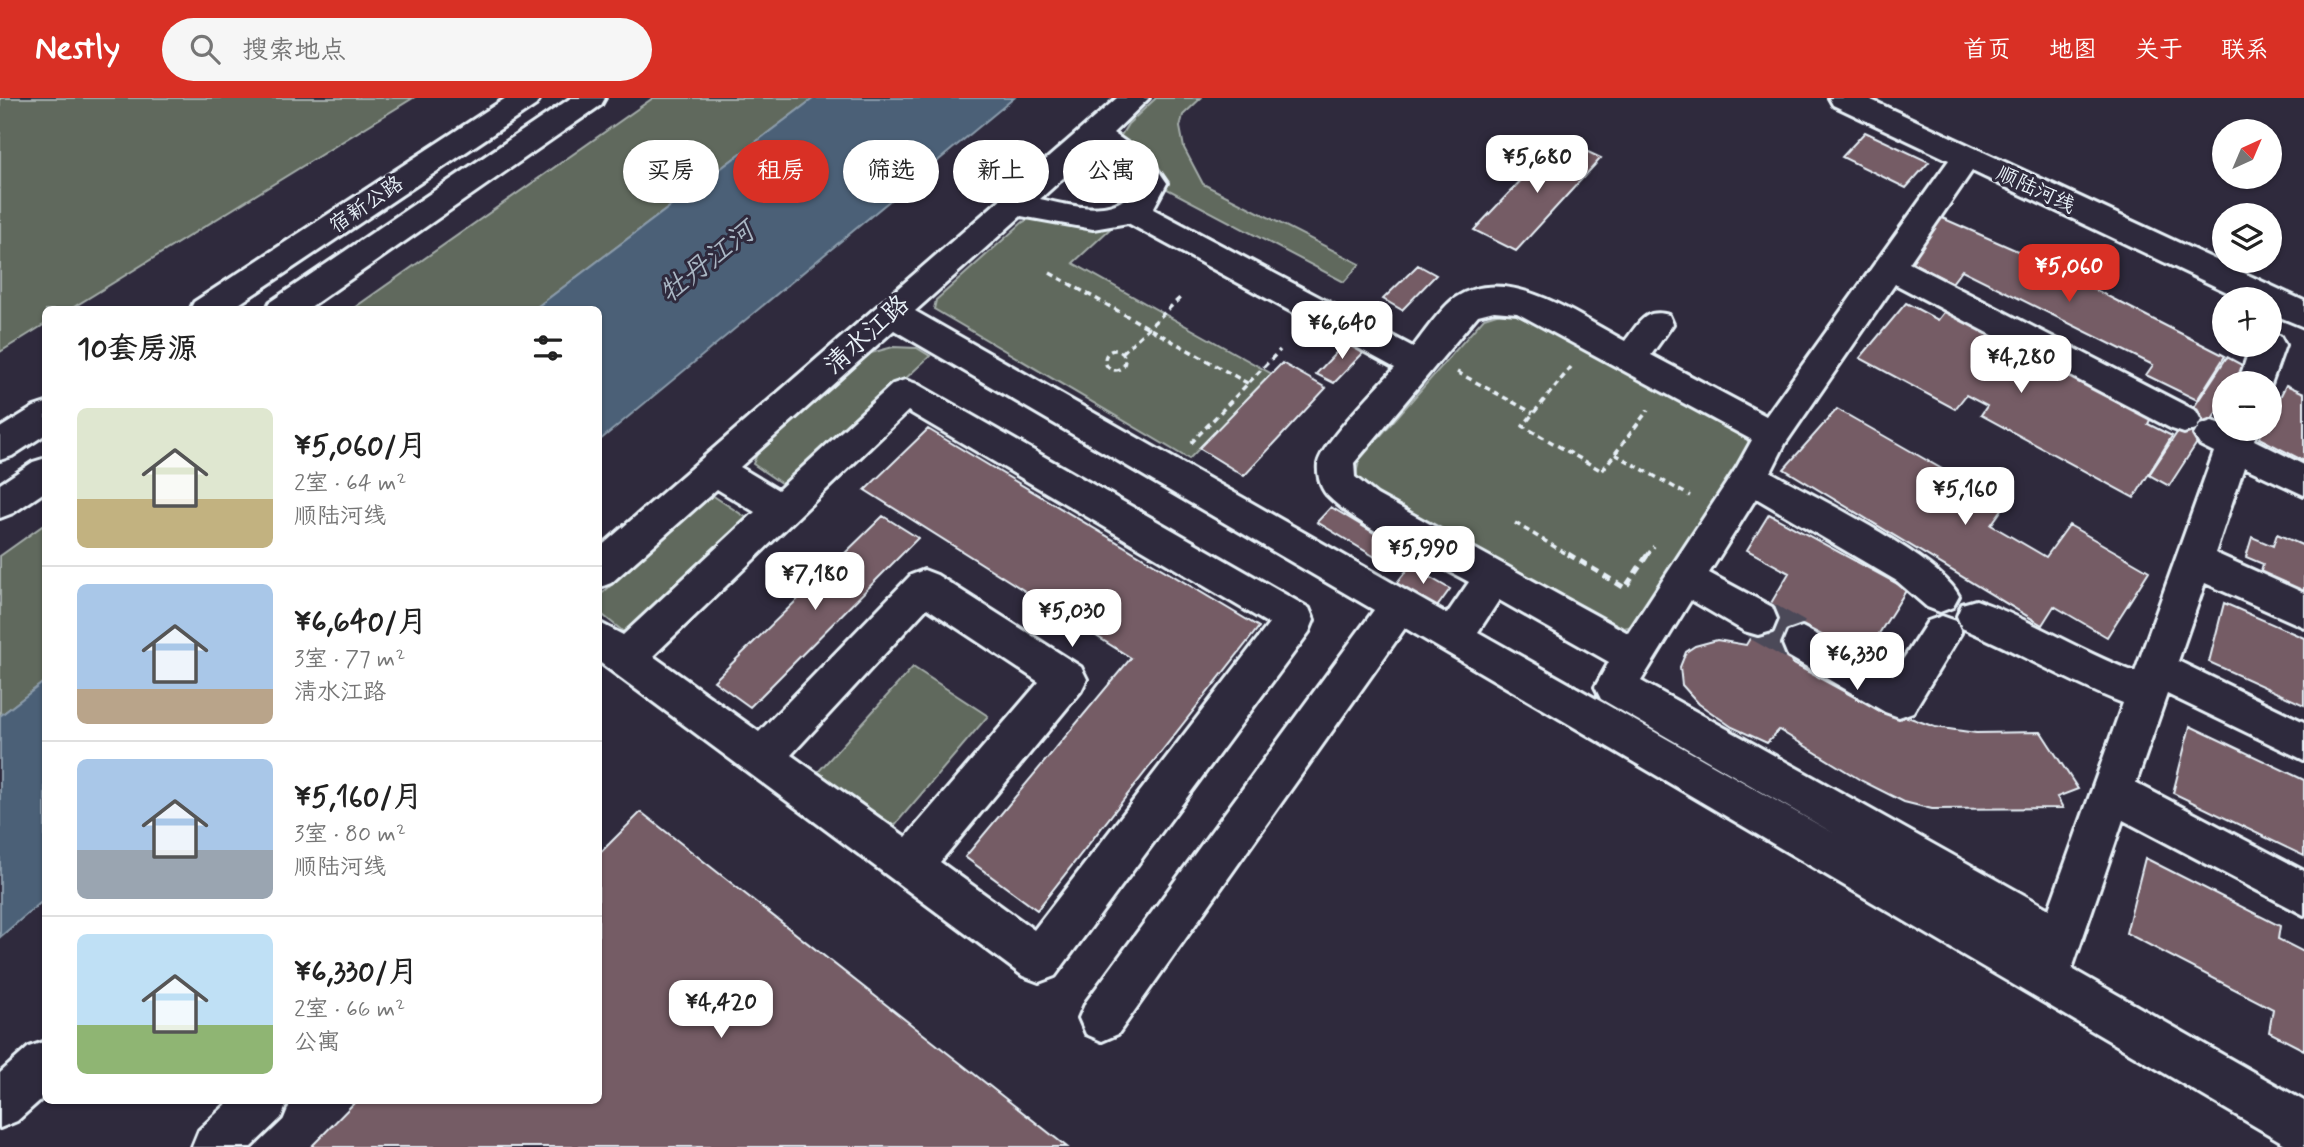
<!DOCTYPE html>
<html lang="zh">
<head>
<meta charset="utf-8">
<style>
	body { margin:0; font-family:Mynerve,"LXGW WenKai TC",sans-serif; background:#f6f6f6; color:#222; height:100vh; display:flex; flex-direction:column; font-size:26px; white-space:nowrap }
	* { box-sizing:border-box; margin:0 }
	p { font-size:23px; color:#767676 }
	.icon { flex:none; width:38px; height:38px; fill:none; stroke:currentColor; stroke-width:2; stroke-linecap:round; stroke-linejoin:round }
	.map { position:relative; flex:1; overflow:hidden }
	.side { position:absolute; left:42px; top:208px; width:560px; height:798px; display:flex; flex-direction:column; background:#fff; border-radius:10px; box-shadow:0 2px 5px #0004 }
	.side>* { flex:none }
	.banner { position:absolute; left:623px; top:42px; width:665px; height:63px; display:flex; gap:14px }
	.needle { width:46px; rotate:44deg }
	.fabs { position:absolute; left:2212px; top:21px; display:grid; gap:14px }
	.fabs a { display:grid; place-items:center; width:70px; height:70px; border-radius:50%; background:#fff; box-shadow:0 2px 5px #0004; font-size:35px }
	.price { position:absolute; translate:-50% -60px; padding:0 16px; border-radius:14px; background:#fff; color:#222; font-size:23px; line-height:46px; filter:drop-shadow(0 2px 4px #0008) }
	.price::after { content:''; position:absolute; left:50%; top:42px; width:21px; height:16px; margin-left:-10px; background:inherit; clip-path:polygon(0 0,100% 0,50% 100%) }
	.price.on { background:#d93025; color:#fff }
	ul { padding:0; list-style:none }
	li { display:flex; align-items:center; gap:21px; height:175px; padding:0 35px }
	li+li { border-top:2px solid #e0e0e0 }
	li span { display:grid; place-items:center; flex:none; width:196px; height:140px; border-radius:10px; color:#555 }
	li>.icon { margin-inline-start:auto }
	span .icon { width:84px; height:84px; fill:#fffc; stroke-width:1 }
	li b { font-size:30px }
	h2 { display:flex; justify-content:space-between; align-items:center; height:84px; padding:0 35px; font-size:30px }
	.chip { padding:0 24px; border-radius:32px; background:#fff; box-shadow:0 2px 5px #0004; font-size:24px; line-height:63px }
	.chip.on { background:#d93025; color:#fff }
	header { display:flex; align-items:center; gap:42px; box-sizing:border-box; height:98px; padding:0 35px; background:#d93025; color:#fff }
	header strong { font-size:33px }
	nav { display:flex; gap:38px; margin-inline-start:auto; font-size:24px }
	.search { width:490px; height:63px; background:#f6f6f6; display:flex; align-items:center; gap:18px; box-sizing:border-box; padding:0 24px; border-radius:38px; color:#767676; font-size:26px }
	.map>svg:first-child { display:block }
	.green { fill:#61695d; stroke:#a4adaa; stroke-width:2 }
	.water { fill:#4c6177; stroke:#8a9bab; stroke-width:2 }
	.building { fill:#745c65; stroke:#e8f1f8; stroke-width:2 }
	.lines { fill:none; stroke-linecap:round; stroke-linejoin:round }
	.minor-tunnel { stroke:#4b4859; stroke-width:42; stroke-dasharray:42 21; stroke-linecap:butt }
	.minor-casing { stroke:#e8f1f8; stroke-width:6 }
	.highway-casing { stroke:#e8f1f8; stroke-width:6 }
	.path-far1 { stroke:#e8f1f8; stroke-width:3.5; stroke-dasharray:6 4.5; stroke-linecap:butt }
	.path { stroke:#e8f1f8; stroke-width:5; stroke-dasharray:8 6; stroke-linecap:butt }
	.minor { fill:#2f2a3d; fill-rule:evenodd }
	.highway { fill:#2f2a3d; fill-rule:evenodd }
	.labels { text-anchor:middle; stroke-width:6; stroke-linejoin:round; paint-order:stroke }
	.far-street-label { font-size:21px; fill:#e8f1f8; stroke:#2f2a3d }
	.street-label { font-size:26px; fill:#e8f1f8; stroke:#2f2a3d }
	.water-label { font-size:28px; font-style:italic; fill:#aab7c4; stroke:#2f2a3d }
</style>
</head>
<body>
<header>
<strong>Nestly</strong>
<div class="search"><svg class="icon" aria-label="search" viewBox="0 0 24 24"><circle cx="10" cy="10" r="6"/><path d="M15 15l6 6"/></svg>搜索地点</div>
<nav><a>首页</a><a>地图</a><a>关于</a><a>联系</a></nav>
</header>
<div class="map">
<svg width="2304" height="1049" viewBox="0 0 2304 1049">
	<rect width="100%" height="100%" fill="#2f2a3d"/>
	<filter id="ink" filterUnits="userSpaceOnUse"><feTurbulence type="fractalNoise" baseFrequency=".0143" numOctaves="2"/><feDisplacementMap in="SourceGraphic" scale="14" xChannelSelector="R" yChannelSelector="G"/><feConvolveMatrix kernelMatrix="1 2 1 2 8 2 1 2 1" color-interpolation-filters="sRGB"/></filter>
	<g filter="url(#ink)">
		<path class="green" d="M 0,0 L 413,0 L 69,212 L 46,212 L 45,226 L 0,254 Z
			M 653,0 L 814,0 L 533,212 L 351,212 Z
			M 1156,0 L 1201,0 L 1183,17 L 1180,29 L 1184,50 L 1203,86 L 1360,166 L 1344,184 L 1167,91 L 1120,39 L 1128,26 Z
			M 1033,119 L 1111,130 L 1073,165 L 1272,276 L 1189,361 L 934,211 L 936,202 L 1023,124 Z
			M 1506,213 L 1515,214 L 1747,337 L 1749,352 L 1639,526 L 1617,532 L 1605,529 L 1358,386 L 1355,378 L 1360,361 L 1484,220 Z
			M 893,249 L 917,250 L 930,258 L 793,385 L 785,388 L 753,366 L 757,356 L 871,255 Z
			M 712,397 L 750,422 L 625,535 L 599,514 L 598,499 Z
			M 45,426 L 45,583 L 0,618 L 0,458 Z
			M 913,569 L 988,618 L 894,728 L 818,674 Z"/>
		<path class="water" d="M 814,0 L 1014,0 L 599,343 L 598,212 L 533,212 Z
			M 45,583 L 45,801 L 0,839 L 0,618 Z"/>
		<path class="building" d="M 1865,34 L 1929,64 L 1906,90 L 1842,59 Z
			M 1560,41 L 1601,60 L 1516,153 L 1474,132 Z
			M 1940,119 L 2029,158 L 2225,258 L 2197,302 L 2146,277 L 2153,267 L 1962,172 L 1952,185 L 1907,162 Z
			M 1418,167 L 1436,177 L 1402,212 L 1383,201 Z
			M 1906,205 L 1938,222 L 1945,213 L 2151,320 L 2148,326 L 2172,338 L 2134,400 L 1981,317 L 1987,308 L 1966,297 L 1955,311 L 1860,260 Z
			M 1350,240 L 1368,250 L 1334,285 L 1316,276 Z
			M 2227,259 L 2255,274 L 2248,285 L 2224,285 L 2224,303 L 2169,388 L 2149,377 Z
			M 1282,265 L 1326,290 L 1244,378 L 1199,350 Z
			M 2286,287 L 2304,295 L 2304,363 L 2259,340 L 2264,331 L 2270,331 L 2270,319 Z
			M 1837,311 L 2005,407 L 1991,427 L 2046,459 L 2069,427 L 2149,473 L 2107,539 L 2054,508 L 2042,527 L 1784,371 Z
			M 928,331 L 1259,529 L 1037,812 L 965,759 L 1131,560 L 865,392 Z
			M 1331,409 L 1392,446 L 1380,462 L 1317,424 Z
			M 1769,416 L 1907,491 L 1858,569 L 1805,539 L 1792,565 L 1858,601 L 1935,629 L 1976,635 L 2041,634 L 2078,691 L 2057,699 L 2063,710 L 1932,711 L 1904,704 L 1862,683 L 1779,632 L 1767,645 L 1732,629 L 1699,606 L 1682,587 L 1680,569 L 1686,554 L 1695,548 L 1717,542 L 1746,547 L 1789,475 L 1747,452 Z
			M 883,418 L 918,440 L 750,609 L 714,583 Z
			M 2277,436 L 2304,448 L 2304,499 L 2259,479 L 2263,466 L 2246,459 L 2252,439 L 2273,448 Z
			M 1410,468 L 1450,491 L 1437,509 L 1396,486 Z
			M 2224,505 L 2304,540 L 2304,607 L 2209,564 Z
			M 2190,628 L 2304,682 L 2304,758 L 2173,695 Z
			M 641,714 L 1067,1049 L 311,1049 L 356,1003 L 598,1003 L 598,757 Z
			M 2145,760 L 2280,828 L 2278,841 L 2304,854 L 2304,952 L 2269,934 L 2273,911 L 2126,835 Z"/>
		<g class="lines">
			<path class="minor-tunnel" d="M 1758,521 L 1802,546"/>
			<g class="minor-casing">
				<path id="minor" d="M 1117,0 L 1149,0 L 1113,35 L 1151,62 L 1167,85 L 1153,111 L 1413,249 C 1424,235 1441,210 1455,200 C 1507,165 1579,219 1625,243 C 1639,226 1644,210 1669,217 L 1673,226 L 1651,257 L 1766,318 L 1949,62 L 1833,7 L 1829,0 L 1867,0 L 2304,203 L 2304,229 L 2270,215 L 2270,201 L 2242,201 L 1972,73 L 1909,165 L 2196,313 L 2201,322 L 2196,331 L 2184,335 L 2172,331 L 1895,186 L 1785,346 L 1771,374 C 1813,398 1940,459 1959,498 L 1953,509 L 1940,514 L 1927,509 L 1897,483 L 1756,400 L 1709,475 L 1772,509 L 1777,521 L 1772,533 L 1758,537 L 1744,533 L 1691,502 L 1641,583 L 2049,811 L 2123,605 C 2068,584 2017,553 1962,530 L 1957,518 L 1962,506 L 1976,502 C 2031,521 2080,554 2135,574 L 2214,354 L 2200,347 L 2194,337 L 2200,327 L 2212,323 L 2224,327 L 2224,331 L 2257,331 L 2254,342 L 2304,367 L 2304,397 L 2244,369 L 2215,455 L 2304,495 L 2304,529 L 2205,485 L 2178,563 L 2304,624 L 2304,662 L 2167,596 L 2136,685 L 2304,773 L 2304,817 L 2123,722 L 2072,871 L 2304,1003 L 2304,1049 L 2287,1047 L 1405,530 L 1118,936 L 1102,943 L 1086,936 L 1079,920 L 1086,904 L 1374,512 L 894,232 L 740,369 L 778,392 L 893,286 L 905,282 L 917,286 L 1309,510 L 1314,522 L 1309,534 L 1055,878 L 1039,884 L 1023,878 L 598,563 L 598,524 L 623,537 L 755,414 L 717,391 L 611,485 L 598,490 L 598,451 ZM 1095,51 L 1129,76 L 1136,86 C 1120,122 1071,108 1040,101 ZM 1021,118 L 1093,131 L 1128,125 L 1395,270 C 1379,288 1321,346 1318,366 C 1317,376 1320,389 1327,397 C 1358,429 1428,461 1469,484 L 1447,516 L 915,213 ZM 1494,213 L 1517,215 L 1752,342 L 1737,369 L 1628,535 L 1377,397 L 1355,379 L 1354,365 L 1478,217 ZM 908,313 L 1269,526 L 1034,832 L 940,764 L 1081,593 L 1087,581 L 1081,569 L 937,477 L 924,472 L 911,477 L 759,634 L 653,558 ZM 1499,502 L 1609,564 L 1595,589 L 1601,601 L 1835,736 L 1478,534 ZM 927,510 L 1039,584 L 906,739 L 791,657 Z
					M 2270,235 L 2280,238 L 2285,247 L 2270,289 L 2270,285 L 2238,285 L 2251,247 L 2270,247 Z
					M 1942,518 L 1956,523 L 1961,535 L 1913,614 L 1899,619 L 1885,614 L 1788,558 L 1783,546 L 1788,534 L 1802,529 L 1893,577 L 1928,523 Z
					M 46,943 L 46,997 L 17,1023 L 0,1030 L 0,975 L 29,949 Z
					M 230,1003 L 288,1003 L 281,1020 L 251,1049 L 192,1049 L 199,1032 Z"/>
			</g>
			<g class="highway-casing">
				<path id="highway" d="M 506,0 L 540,0 L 536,7 L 230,212 L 190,212 L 194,204 Z
					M 571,0 L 605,0 L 601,7 L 306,212 L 266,212 L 270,204 Z
					M 46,305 L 46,336 L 12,358 L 0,362 L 0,330 L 34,309 Z
					M 46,360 L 46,393 L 13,415 L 0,420 L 0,386 L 33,364 Z"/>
			</g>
			<path class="path-far1" d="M 1050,175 L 1249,286
				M1105 262a10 10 0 1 1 20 0a10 10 0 1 1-20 0Z
				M 1122,255 L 1182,198
				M 1571,269 L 1523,328 L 1602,373 L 1648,312
				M 1457,274 L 1533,315
				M 1191,345 L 1280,252
				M 1615,356 L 1690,398
				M 1515,425 L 1570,458
				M 1647,458 L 1654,448"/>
			<path class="path" d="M 1568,456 L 1625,490 L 1648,456"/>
			<use href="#minor" class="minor"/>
			<use href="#highway" class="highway"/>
		</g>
	</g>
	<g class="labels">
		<g class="far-street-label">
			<text transform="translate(2036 91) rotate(25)" y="7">顺陆河线</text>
			<text transform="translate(366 106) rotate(-34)" y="7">宿新公路</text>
		</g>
		<g class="street-label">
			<text transform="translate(866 236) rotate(-42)" y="9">清水江路</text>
		</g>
		<g class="water-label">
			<text transform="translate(706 163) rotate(-38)" y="10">牡丹江河</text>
		</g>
	</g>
</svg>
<div class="fabs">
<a><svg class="needle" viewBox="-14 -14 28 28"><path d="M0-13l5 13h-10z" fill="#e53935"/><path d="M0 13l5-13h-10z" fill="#767676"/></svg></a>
<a><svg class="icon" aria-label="layers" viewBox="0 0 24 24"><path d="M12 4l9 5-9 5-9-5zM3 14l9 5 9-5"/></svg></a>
<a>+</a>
<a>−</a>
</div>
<b class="price" style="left:1537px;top:97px">¥5,680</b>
<b class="price on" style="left:2069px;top:206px">¥5,060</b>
<b class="price" style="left:1342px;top:263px">¥6,640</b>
<b class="price" style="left:2021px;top:297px">¥4,280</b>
<b class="price" style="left:1965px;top:429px">¥5,160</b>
<b class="price" style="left:1423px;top:488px">¥5,990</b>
<b class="price" style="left:815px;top:514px">¥7,180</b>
<b class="price" style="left:1072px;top:551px">¥5,030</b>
<b class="price" style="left:1857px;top:594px">¥6,330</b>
<b class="price" style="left:721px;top:942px">¥4,420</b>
<div class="banner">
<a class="chip">买房</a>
<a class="chip on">租房</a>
<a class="chip">筛选</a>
<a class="chip">新上</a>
<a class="chip">公寓</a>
</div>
<section class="side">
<h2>10套房源<svg class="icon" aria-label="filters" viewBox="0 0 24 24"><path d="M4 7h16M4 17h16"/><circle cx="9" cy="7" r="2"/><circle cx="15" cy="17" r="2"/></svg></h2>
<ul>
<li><span style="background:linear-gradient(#dfe7d0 65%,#c2b280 0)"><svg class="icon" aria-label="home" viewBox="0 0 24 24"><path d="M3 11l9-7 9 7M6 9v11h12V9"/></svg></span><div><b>¥5,060/月</b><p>2室 · 64 m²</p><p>顺陆河线</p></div></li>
<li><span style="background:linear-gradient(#a9c7e8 75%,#b9a48a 0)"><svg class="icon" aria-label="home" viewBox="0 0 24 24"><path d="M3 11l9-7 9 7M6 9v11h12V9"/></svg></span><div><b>¥6,640/月</b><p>3室 · 77 m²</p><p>清水江路</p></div></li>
<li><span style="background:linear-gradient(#a9c7e8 65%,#9aa5b1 0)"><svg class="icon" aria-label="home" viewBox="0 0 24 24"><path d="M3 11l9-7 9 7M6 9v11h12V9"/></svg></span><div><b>¥5,160/月</b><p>3室 · 80 m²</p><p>顺陆河线</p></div></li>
<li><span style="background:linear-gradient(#bfe0f5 65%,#8fb573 0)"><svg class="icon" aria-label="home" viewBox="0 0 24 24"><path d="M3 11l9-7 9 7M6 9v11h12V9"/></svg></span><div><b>¥6,330/月</b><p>2室 · 66 m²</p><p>公寓</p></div></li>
</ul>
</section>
</div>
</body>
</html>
